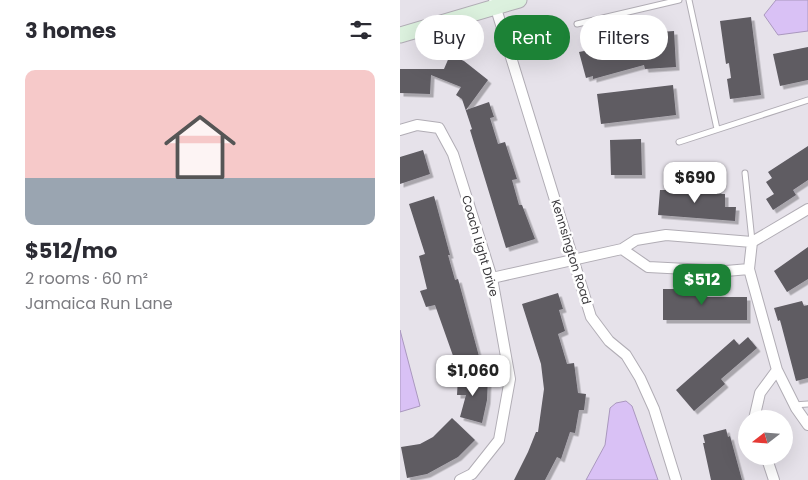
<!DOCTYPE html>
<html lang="en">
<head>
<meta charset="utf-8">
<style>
	body { margin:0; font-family:Poppins,sans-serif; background:#f2f2f3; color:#2b2b33; height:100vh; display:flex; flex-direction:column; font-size:19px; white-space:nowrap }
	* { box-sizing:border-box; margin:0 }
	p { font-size:16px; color:#7c7c81 }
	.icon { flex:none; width:28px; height:28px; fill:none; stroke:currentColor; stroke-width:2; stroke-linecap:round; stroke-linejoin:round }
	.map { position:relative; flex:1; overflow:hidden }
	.details { display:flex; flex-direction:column; background:#fff; width:400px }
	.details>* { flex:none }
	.top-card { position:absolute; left:15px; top:15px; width:318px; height:45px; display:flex; gap:10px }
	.needle { width:32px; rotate:253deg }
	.fabs { position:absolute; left:338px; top:410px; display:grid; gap:10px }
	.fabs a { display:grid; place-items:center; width:55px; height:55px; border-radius:50%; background:#fff; box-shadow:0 5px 20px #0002; font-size:25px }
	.price { position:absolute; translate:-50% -42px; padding:0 11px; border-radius:10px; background:#fff; color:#222; font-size:16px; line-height:32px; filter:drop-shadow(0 1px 2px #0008) }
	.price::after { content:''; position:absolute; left:50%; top:30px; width:15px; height:11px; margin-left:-8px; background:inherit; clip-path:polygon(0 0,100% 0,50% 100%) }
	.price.selected { background:#1c8236; color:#fff }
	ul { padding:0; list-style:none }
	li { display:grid; align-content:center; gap:10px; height:265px; padding:0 25px }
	li span { display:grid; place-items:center; height:155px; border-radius:10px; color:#555 }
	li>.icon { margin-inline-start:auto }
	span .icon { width:90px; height:90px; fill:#fffc; stroke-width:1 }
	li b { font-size:21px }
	h2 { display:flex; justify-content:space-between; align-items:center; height:60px; padding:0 25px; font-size:21px }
	.pill { padding:0 18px; border-radius:22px; background:#fff; box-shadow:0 5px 20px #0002; font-size:18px; line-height:45px }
	.pill.selected { background:#1c8236; color:#fff }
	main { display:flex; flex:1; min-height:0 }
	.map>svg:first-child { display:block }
	.water { fill:#d9c1f5; stroke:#aa98be }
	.building { fill:#5e5b62; filter:url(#shadow) }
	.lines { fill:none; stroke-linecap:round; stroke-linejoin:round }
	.lane-casing { stroke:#b1adb5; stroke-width:7 }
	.street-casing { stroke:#b1adb5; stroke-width:12 }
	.secondary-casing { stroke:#b1adb5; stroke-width:17 }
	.lane { stroke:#fff; stroke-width:5 }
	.street { stroke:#fff; stroke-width:10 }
	.secondary { stroke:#dcf1de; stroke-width:15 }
	.labels { text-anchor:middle; stroke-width:5; stroke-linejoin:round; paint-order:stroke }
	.street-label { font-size:12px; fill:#3b3a3d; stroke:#fff }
</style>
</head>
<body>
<main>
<section class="details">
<h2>3 homes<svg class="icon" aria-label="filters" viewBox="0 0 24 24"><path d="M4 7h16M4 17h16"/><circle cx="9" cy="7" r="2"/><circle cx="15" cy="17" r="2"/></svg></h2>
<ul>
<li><span style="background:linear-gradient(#f6c9c9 70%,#9aa5b1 0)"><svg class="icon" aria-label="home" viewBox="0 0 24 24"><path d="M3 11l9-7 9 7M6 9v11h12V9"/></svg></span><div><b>$512/mo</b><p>2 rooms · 60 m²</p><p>Jamaica Run Lane</p></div></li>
</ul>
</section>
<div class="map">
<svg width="408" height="480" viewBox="0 0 408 480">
	<defs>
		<filter id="shadow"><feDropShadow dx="3.5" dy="3.5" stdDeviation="0" flood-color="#0004"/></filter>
	</defs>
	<rect width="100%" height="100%" fill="#e6e2ea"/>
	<path class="water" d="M 376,0 L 408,0 L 408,31 L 378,35 L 364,15 Z
		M 0,330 L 20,406 L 0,412 Z
		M 226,401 L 232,406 L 258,480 L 186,480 L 205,445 L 210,408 L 216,403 Z"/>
	<path class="building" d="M 351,17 L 361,95 L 330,99 L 327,79 L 331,78 L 329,63 L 326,64 L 320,21 Z
		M 274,31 L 276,67 L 245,69 L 244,65 L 193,79 L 193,76 L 186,78 L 179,52 L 184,51 L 183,46 L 218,36 L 219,40 L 245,33 Z
		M 408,47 L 408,80 L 380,86 L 373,54 Z
		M 50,55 L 64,61 L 88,80 L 66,110 L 89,102 L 94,117 L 90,118 L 98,144 L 105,142 L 117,179 L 112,180 L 119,205 L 122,205 L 135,239 L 106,248 L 70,130 L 72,129 L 62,99 L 56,95 L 61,87 L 31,75 L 30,94 L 0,93 L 0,69 L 44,69 Z
		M 273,85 L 276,115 L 201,124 L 197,94 Z
		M 241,139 L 242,175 L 211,175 L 210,140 Z
		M 408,146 L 408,180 L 393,190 L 396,195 L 373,210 L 366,199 L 374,194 L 366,182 L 372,178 L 368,172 Z
		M 23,150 L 30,174 L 0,184 L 0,157 Z
		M 268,186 L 318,189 L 318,194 L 325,194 L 325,207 L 336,207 L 335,221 L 258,215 L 260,190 L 268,190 Z
		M 34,196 L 50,255 L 48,255 L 55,280 L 58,279 L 80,360 L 57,367 L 35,305 L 26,307 L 20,291 L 27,289 L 19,256 L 25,254 L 9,204 Z
		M 408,247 L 408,279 L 387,292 L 374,271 Z
		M 263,289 L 300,289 L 300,297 L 347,297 L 347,320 L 263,320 Z
		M 158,293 L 163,309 L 159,310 L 165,331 L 158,334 L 167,364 L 174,363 L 178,393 L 186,394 L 184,410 L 179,410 L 175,433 L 170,432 L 161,459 L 157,457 L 145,480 L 114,480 L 128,452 L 136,432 L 138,432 L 144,389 L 141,364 L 122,304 Z
		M 402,301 L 404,306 L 408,305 L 408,378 L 396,381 L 380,320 L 378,321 L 374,308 Z
		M 348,337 L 357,348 L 321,379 L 325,384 L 294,411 L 276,390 L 334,339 L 339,345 Z
		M 58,377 L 88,377 L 87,400 L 82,423 L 60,417 L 66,395 L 57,395 Z
		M 52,418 L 75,440 L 58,457 L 27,474 L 7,478 L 1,447 L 20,444 L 33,437 Z
		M 326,429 L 328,437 L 330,436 L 342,480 L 311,480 L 303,443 L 305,443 L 303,435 Z"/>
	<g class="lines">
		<g class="lane-casing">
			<path id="lane" d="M 289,0 L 317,129
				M 177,24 L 279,0
				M 279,142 L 408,100
				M 345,173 L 352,241
				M 394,405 L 408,404"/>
		</g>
		<g class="street-casing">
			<path id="street" d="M 94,2 L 191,317 L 209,341 L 226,355 L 240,378 L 254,409 L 276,480
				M 0,130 L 17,125 L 39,128 L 53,154 L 92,278 L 110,379 L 99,440 L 72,474 L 60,480
				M 408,209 L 352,242 L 349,269 L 377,370 L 396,408 L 408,425
				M 222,249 L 236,240 L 266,235 L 352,242
				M 92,278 L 222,249 L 248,267 L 326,271 L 349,269
				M 354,419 L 360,393 L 377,370
				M 366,456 L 374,480"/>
		</g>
		<g class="secondary-casing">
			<path id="secondary" d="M 0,35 L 119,0"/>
		</g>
		<use href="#lane" class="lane"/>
		<use href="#street" class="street"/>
		<use href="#secondary" class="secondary"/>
	</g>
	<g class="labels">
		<g class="street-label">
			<text transform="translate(80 246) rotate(74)" y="4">Coach Light Drive</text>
			<text transform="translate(171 252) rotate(73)" y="4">Kennsington Road</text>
		</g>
	</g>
</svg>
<div class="fabs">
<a><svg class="needle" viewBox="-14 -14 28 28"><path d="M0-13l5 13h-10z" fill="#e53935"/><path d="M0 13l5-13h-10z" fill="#7c7c81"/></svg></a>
</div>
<b class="price" style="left:295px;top:204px">$690</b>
<b class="price selected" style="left:302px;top:306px">$512</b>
<b class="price" style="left:73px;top:397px">$1,060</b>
<div class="top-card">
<a class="pill">Buy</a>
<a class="pill selected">Rent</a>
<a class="pill">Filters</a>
</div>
</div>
</main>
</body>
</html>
